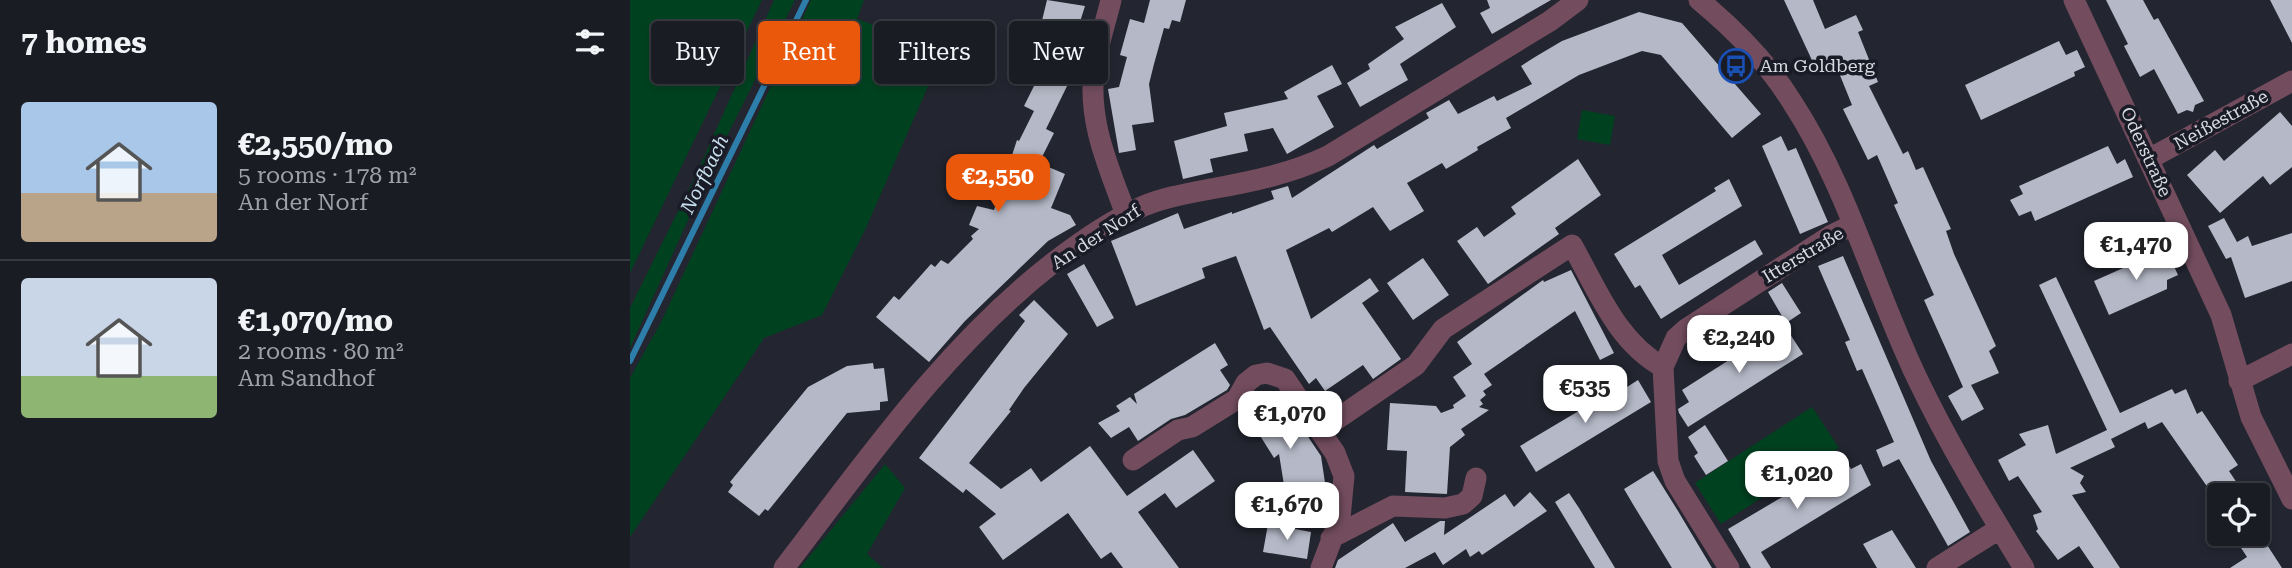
<!DOCTYPE html>
<html lang="en">
<head>
<meta charset="utf-8">
<style>
	body { margin:0; font-family:"Roboto Serif",serif; background:#23252c; color:#f1f3f6; height:100vh; display:flex; flex-direction:column; font-size:26px; white-space:nowrap }
	* { box-sizing:border-box; margin:0 }
	p { font-size:23px; color:#9fa1a6 }
	.icon { flex:none; width:38px; height:38px; fill:none; stroke:currentColor; stroke-width:2; stroke-linecap:round; stroke-linejoin:round }
	.map { position:relative; flex:1; overflow:hidden }
	.side { display:flex; flex-direction:column; background:#1a1c24; width:630px }
	.side>* { flex:none }
	.guide { position:absolute; left:21px; top:21px; width:665px; height:63px; display:flex; gap:14px }
	.tools { position:absolute; left:1577px; top:483px; display:grid; gap:14px }
	.tools a { display:grid; place-items:center; width:63px; height:63px; border-radius:7px; background:#1a1c24; box-shadow:0 4px 10px #0003,0 0 0 2px #383a41; font-size:35px }
	.price { position:absolute; translate:-50% -60px; padding:0 16px; border-radius:14px; background:#fff; color:#222; font-size:23px; line-height:46px; filter:drop-shadow(0 2px 4px #0008) }
	.price::after { content:''; position:absolute; left:50%; top:42px; width:21px; height:16px; margin-left:-10px; background:inherit; clip-path:polygon(0 0,100% 0,50% 100%) }
	.price.current { background:#ea580c; color:#fff }
	ul { padding:0; list-style:none }
	li { display:flex; align-items:center; gap:21px; height:175px; padding:0 21px }
	li+li { border-top:2px solid #383a41 }
	li span { display:grid; place-items:center; flex:none; width:196px; height:140px; border-radius:7px; color:#555 }
	li>.icon { margin-inline-start:auto }
	span .icon { width:84px; height:84px; fill:#fffc; stroke-width:1 }
	li b { font-size:30px }
	h2 { display:flex; justify-content:space-between; align-items:center; height:84px; padding:0 21px; font-size:30px }
	.chip { padding:0 24px; border-radius:7px; background:#1a1c24; box-shadow:0 4px 10px #0003,0 0 0 2px #383a41; font-size:24px; line-height:63px }
	.chip.current { background:#ea580c; color:#fff }
	main { display:flex; flex:1; min-height:0 }
	.map>svg:first-child { display:block }
	.green { fill:#004220 }
	.lines { fill:none; stroke-linecap:round; stroke-linejoin:round }
	.stream { stroke:#2e7eab; stroke-width:6 }
	.building { fill:#b5b9c7 }
	.minor { stroke:#734d5e; stroke-width:21 }
	.labels { text-anchor:middle; stroke-width:7; stroke-linejoin:round; paint-order:stroke }
	.poi-label { font-size:18px; fill:#d8dae1; stroke:#191c26; text-anchor:start }
	.street-label { font-size:18px; fill:#d8dae1; stroke:#191c26 }
	.water-label { font-size:19px; font-style:italic; fill:#c9dfee; stroke:#191c26 }
</style>
</head>
<body>
<main>
<section class="side">
<h2>7 homes<svg class="icon" aria-label="filters" viewBox="0 0 24 24"><path d="M4 7h16M4 17h16"/><circle cx="9" cy="7" r="2"/><circle cx="15" cy="17" r="2"/></svg></h2>
<ul>
<li><span style="background:linear-gradient(#a9c7e8 65%,#b9a48a 0)"><svg class="icon" aria-label="home" viewBox="0 0 24 24"><path d="M3 11l9-7 9 7M6 9v11h12V9"/></svg></span><div><b>€2,550/mo</b><p>5 rooms · 178 m²</p><p>An der Norf</p></div></li>
<li><span style="background:linear-gradient(#c9d6e8 70%,#8fb573 0)"><svg class="icon" aria-label="home" viewBox="0 0 24 24"><path d="M3 11l9-7 9 7M6 9v11h12V9"/></svg></span><div><b>€1,070/mo</b><p>2 rooms · 80 m²</p><p>Am Sandhof</p></div></li>
</ul>
</section>
<div class="map">
<svg width="1662" height="568" viewBox="0 0 1662 568">
	<rect width="100%" height="100%" fill="#232530"/>
	<path class="green" d="M 0,0 L 132,0 L 0,273 Z
		M 144,0 L 165,0 L 90,150 L 0,348 L 0,308 L 65,177 Z
		M 181,0 L 234,0 L 227,19 L 314,50 L 235,230 L 192,315 L 134,338 L 0,537 L 0,378 L 31,322 Z
		M 952,110 L 985,116 L 980,145 L 947,139 Z
		M 1182,407 L 1209,448 L 1091,524 L 1065,483 Z
		M 255,464 L 275,488 L 237,554 L 253,568 L 170,568 Z"/>
	<g class="lines">
		<path class="stream" d="M 0,361 L 176,0"/>
	</g>
	<path class="building" d="M 417,0 L 455,6 L 433,76 L 440,80 L 416,129 L 424,133 L 409,163 L 435,174 L 421,208 L 440,215 L 446,225 L 418,241 L 335,321 L 299,362 L 246,317 L 264,296 L 269,300 L 301,264 L 305,267 L 311,260 L 318,264 L 343,239 L 341,236 L 349,229 L 339,225 L 347,206 L 364,210 L 387,140 L 389,141 L 404,111 L 394,106 L 408,78 L 404,77 L 423,41 L 408,37 Z
		M 520,0 L 556,0 L 550,22 L 542,20 L 539,29 L 534,28 L 524,64 L 519,84 L 524,122 L 502,125 L 506,150 L 489,153 L 478,89 L 489,87 L 497,57 L 490,55 L 500,19 L 514,23 Z
		M 857,0 L 921,0 L 862,34 L 850,13 L 860,8 Z
		M 1154,0 L 1183,0 L 1195,29 L 1226,15 L 1233,30 L 1228,32 L 1248,82 L 1239,86 L 1273,154 L 1278,151 L 1286,170 L 1293,167 L 1321,229 L 1316,231 L 1324,254 L 1366,346 L 1359,351 L 1369,373 L 1341,385 L 1354,409 L 1332,421 L 1318,396 L 1333,387 L 1294,300 L 1304,295 L 1264,205 L 1268,203 L 1247,155 L 1238,160 L 1213,109 L 1222,105 L 1205,63 L 1187,71 Z
		M 1476,0 L 1513,0 L 1524,20 L 1528,18 L 1574,101 L 1565,105 L 1563,112 L 1557,110 L 1548,114 L 1524,69 L 1510,77 L 1494,46 L 1498,44 Z
		M 1640,0 L 1662,0 L 1662,43 Z
		M 812,3 L 826,27 L 770,64 L 778,80 L 730,107 L 717,83 L 740,69 L 738,64 L 774,39 L 765,27 Z
		M 1009,12 L 1052,23 L 1131,114 L 1102,138 L 1031,55 L 1012,51 L 949,75 L 876,118 L 881,128 L 847,147 L 848,150 L 816,169 L 812,163 L 777,183 L 794,211 L 760,231 L 743,207 L 702,232 L 699,228 L 656,250 L 681,319 L 740,278 L 749,291 L 732,303 L 771,359 L 743,379 L 733,365 L 695,391 L 686,378 L 679,384 L 640,327 L 634,330 L 606,256 L 572,268 L 575,278 L 506,306 L 481,241 L 548,213 L 554,229 L 602,212 L 602,214 L 644,199 L 641,191 L 658,186 L 662,198 L 744,145 L 747,149 L 799,118 L 796,113 L 819,100 L 828,114 L 864,96 L 867,101 L 902,84 L 891,66 L 905,57 L 932,41 Z
		M 1429,41 L 1436,55 L 1447,50 L 1455,67 L 1444,72 L 1445,76 L 1351,120 L 1335,85 Z
		M 702,65 L 712,84 L 687,96 L 704,127 L 657,154 L 643,128 L 614,134 L 618,151 L 580,159 L 583,172 L 553,179 L 544,141 L 597,126 L 594,113 L 658,99 L 654,92 Z
		M 1650,112 L 1662,126 L 1662,167 L 1640,185 L 1633,176 L 1590,213 L 1557,175 L 1585,150 L 1594,161 Z
		M 1151,136 L 1158,151 L 1166,148 L 1198,222 L 1170,234 L 1132,146 Z
		M 1478,146 L 1487,164 L 1495,159 L 1503,177 L 1405,221 L 1401,211 L 1389,216 L 1380,200 L 1393,194 L 1389,186 Z
		M 948,159 L 971,195 L 925,228 L 929,234 L 858,284 L 827,241 L 847,227 L 854,237 L 886,214 L 881,207 Z
		M 1099,179 L 1112,206 L 1032,255 L 1049,285 L 1125,240 L 1133,254 L 1031,319 L 1010,285 L 1005,288 L 984,254 L 1086,191 L 1084,188 Z
		M 1594,218 L 1607,242 L 1618,236 L 1622,246 L 1662,233 L 1662,281 L 1615,298 L 1601,257 L 1596,259 L 1578,226 Z
		M 1536,249 L 1548,275 L 1537,280 L 1537,289 L 1479,315 L 1464,281 Z
		M 1213,256 L 1301,461 L 1340,532 L 1318,546 L 1269,459 L 1253,467 L 1246,450 L 1264,442 L 1232,369 L 1227,371 L 1215,342 L 1220,340 L 1188,266 Z
		M 793,258 L 819,295 L 783,320 L 757,283 Z
		M 454,264 L 484,318 L 467,327 L 437,274 Z
		M 941,270 L 984,353 L 970,360 L 945,311 L 854,374 L 862,385 L 853,391 L 856,395 L 850,400 L 853,404 L 849,407 L 859,410 L 831,429 L 835,435 L 820,447 L 817,494 L 775,492 L 777,451 L 757,450 L 760,403 L 806,406 L 811,413 L 824,408 L 823,405 L 836,396 L 823,377 L 842,364 L 827,342 L 913,280 L 914,282 Z
		M 1426,277 L 1490,413 L 1542,389 L 1545,394 L 1556,389 L 1567,414 L 1572,411 L 1608,465 L 1599,471 L 1615,495 L 1583,495 L 1532,422 L 1518,429 L 1515,422 L 1481,439 L 1485,447 L 1440,468 L 1454,476 L 1450,483 L 1456,492 L 1442,495 L 1490,568 L 1464,568 L 1449,546 L 1428,560 L 1406,531 L 1408,529 L 1403,515 L 1412,512 L 1388,476 L 1379,481 L 1368,460 L 1396,445 L 1389,434 L 1418,425 L 1426,454 L 1477,430 L 1409,285 Z
		M 1152,283 L 1171,313 L 1156,323 L 1138,292 Z
		M 404,300 L 438,334 L 394,388 L 379,410 L 381,411 L 339,463 L 371,489 L 401,468 L 411,482 L 460,446 L 497,496 L 563,450 L 585,481 L 546,508 L 535,493 L 508,512 L 549,568 L 493,568 L 481,552 L 471,559 L 438,513 L 373,560 L 349,527 L 366,514 L 336,489 L 333,493 L 289,458 L 395,321 L 389,315 Z
		M 1154,325 L 1173,354 L 1058,427 L 1049,413 L 1048,409 L 1059,402 L 1052,390 Z
		M 585,343 L 598,365 L 590,370 L 600,385 L 597,390 L 555,415 L 541,419 L 508,441 L 499,427 L 481,438 L 468,423 L 490,411 L 486,406 L 500,397 L 507,404 L 504,394 Z
		M 243,363 L 244,369 L 254,368 L 258,401 L 250,402 L 250,410 L 217,413 L 138,511 L 135,509 L 129,516 L 98,492 L 103,485 L 100,482 L 178,387 L 217,366 Z
		M 1008,380 L 1021,402 L 906,472 L 890,446 L 994,384 L 997,387 Z
		M 648,392 L 691,456 L 698,503 L 658,510 L 649,454 L 644,458 L 614,410 L 627,394 L 632,402 Z
		M 1075,425 L 1098,461 L 1076,475 L 1064,456 L 1068,453 L 1058,437 Z
		M 1215,460 L 1221,469 L 1231,464 L 1241,485 L 1131,552 L 1141,568 L 1121,568 L 1098,529 Z
		M 1023,471 L 1048,511 L 1082,568 L 1042,568 L 1004,506 L 994,489 Z
		M 900,492 L 917,511 L 852,555 L 849,551 L 840,557 L 836,549 L 813,565 L 805,552 L 775,568 L 705,568 L 708,560 L 763,523 L 775,542 L 810,521 L 815,521 L 814,535 L 875,494 L 884,507 Z
		M 939,493 L 949,508 L 985,568 L 965,568 L 925,502 Z
		M 638,524 L 681,532 L 677,559 L 633,552 Z
		M 1262,530 L 1286,568 L 1247,568 L 1233,544 Z
		M 1602,534 L 1630,534 L 1652,568 L 1600,568 L 1617,557 Z"/>
	<g class="lines">
		<path class="minor" d="M 481,0 C 476,21 469,42 465,63 C 456,117 477,164 496,214
			M 1069,0 C 1104,29 1138,63 1162,102 C 1217,186 1244,288 1287,378 C 1318,443 1356,506 1394,568
			M 1444,0 L 1591,315 L 1621,417 L 1662,499
			M 1519,159 L 1662,81
			M 1609,381 L 1662,354
			M 691,430 L 786,365 L 813,329 L 942,245 C 967,289 987,342 1033,367
			M 503,460 L 548,430 L 562,427 L 607,399 L 616,383 L 626,375 L 637,373 L 655,379 L 705,453 L 714,476 L 710,518 L 691,568
			M 701,538 L 763,506 L 815,508 L 833,504 L 842,496 L 846,478
			M 154,568 C 237,460 315,347 424,262 C 450,242 478,222 509,208 C 533,197 560,193 586,188 C 625,181 662,173 698,156 L 920,21 L 948,0
			M 1099,568 L 1045,481 L 1038,461 L 1033,367 L 1046,338 L 1056,329 L 1200,236 L 1222,225
			M 1307,568 L 1369,529"/>
	</g>
	<defs>
		<g id="bus-ring" transform="scale(1.75)"><circle r="9.5" fill="#191c26" stroke="#1a4fb4" stroke-width="1.5"/><path d="M-5-6H5V4H4V6H2V4H-2V6H-4V4H-5ZM-3.5-4V0h7V-4ZM-3.5 1.2v1.5H-2V1.2ZM2 1.2v1.5H3.5V1.2Z" fill="#1a4fb4"/></g>
	</defs>
	<g fill-rule="evenodd">
		<use href="#bus-ring" x="1106" y="66"/>
	</g>
	<g class="labels">
		<g class="poi-label">
			<text x="1130" y="72">Am Goldberg</text>
		</g>
		<g class="street-label">
			<text transform="translate(1591 120) rotate(-29)" y="6">Neißestraße</text>
			<text transform="translate(1516 152) rotate(65)" y="6">Oderstraße</text>
			<text transform="translate(466 237) rotate(-33)" y="6">An der Norf</text>
			<text transform="translate(1173 255) rotate(-31)" y="6">Itterstraße</text>
		</g>
		<g class="water-label">
			<text transform="translate(74 174) rotate(-64)" y="7">Norfbach</text>
		</g>
	</g>
</svg>
<div class="tools">
<a><svg class="icon" aria-label="locate" viewBox="0 0 24 24"><circle cx="12" cy="12" r="6"/><path d="M12 2v4M12 18v4M2 12h4M18 12h4"/></svg></a>
</div>
<b class="price current" style="left:368px;top:214px">€2,550</b>
<b class="price" style="left:1506px;top:282px">€1,470</b>
<b class="price" style="left:1109px;top:375px">€2,240</b>
<b class="price" style="left:955px;top:425px">€535</b>
<b class="price" style="left:660px;top:451px">€1,070</b>
<b class="price" style="left:1167px;top:511px">€1,020</b>
<b class="price" style="left:657px;top:542px">€1,670</b>
<div class="guide">
<a class="chip">Buy</a>
<a class="chip current">Rent</a>
<a class="chip">Filters</a>
<a class="chip">New</a>
</div>
</div>
</main>
</body>
</html>
